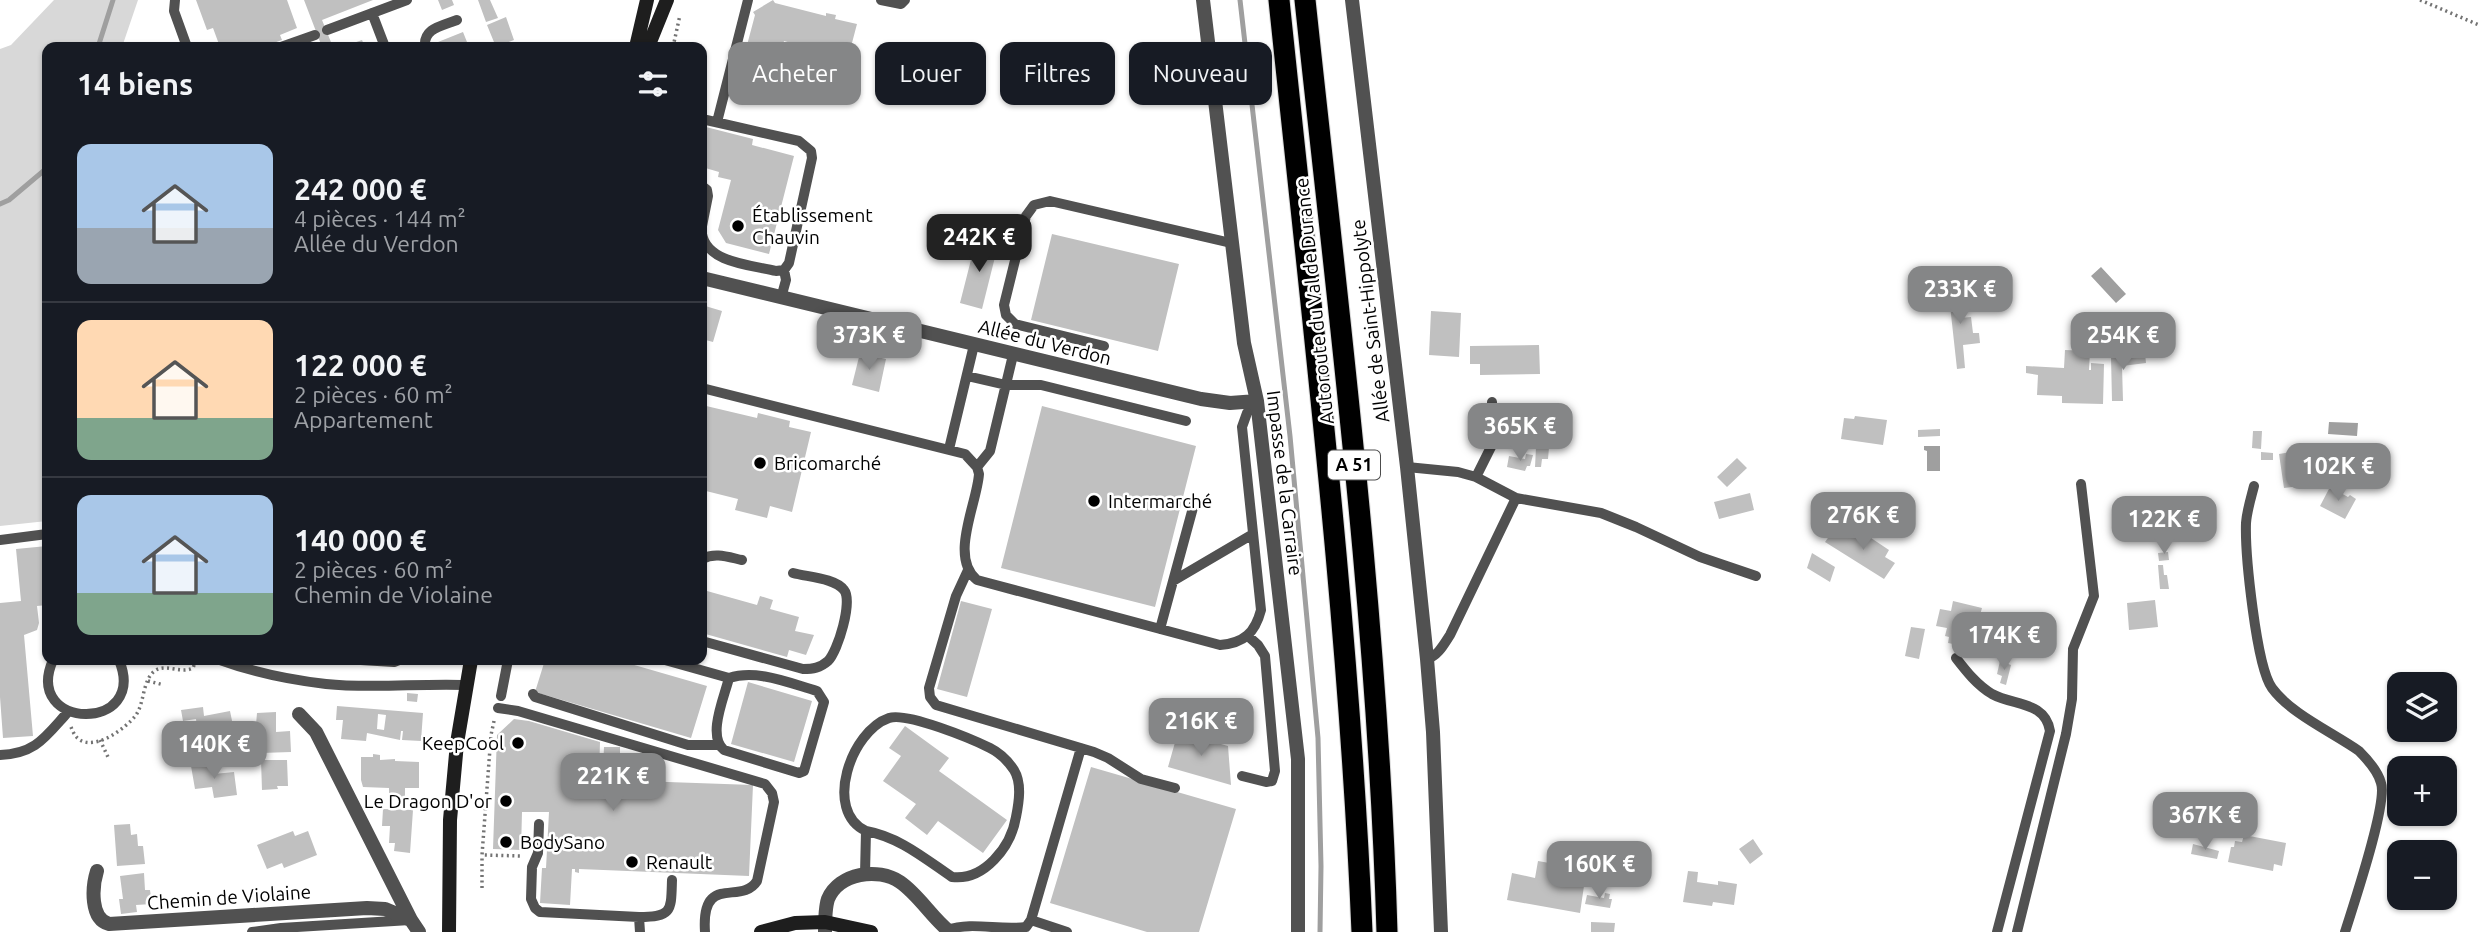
<!DOCTYPE html>
<html lang="fr">
<head>
<meta charset="utf-8">
<style>
	body { margin:0; font-family:Ubuntu,sans-serif; background:#20242c; color:#f1f3f6; height:100vh; display:flex; flex-direction:column; font-size:26px; white-space:nowrap }
	* { box-sizing:border-box; margin:0 }
	p { font-size:23px; color:#9ea1a6 }
	.icon { flex:none; width:38px; height:38px; fill:none; stroke:currentColor; stroke-width:2; stroke-linecap:round; stroke-linejoin:round }
	.map { position:relative; flex:1; overflow:hidden }
	.side { position:absolute; left:42px; top:42px; width:665px; height:623px; display:flex; flex-direction:column; background:#171b24; border-radius:14px; box-shadow:0 2px 5px #0004 }
	.side>* { flex:none }
	.top-card { position:absolute; left:728px; top:42px; width:665px; height:63px; display:flex; gap:14px }
	.controls { position:absolute; left:2387px; top:672px; display:grid; gap:14px }
	.controls a { display:grid; place-items:center; width:70px; height:70px; border-radius:14px; background:#171b24; box-shadow:0 2px 5px #0004; font-size:35px }
	.price { position:absolute; translate:-50% -60px; padding:0 16px; border-radius:14px; background:#858687; color:#fff; font-size:23px; line-height:46px; filter:drop-shadow(0 2px 4px #0008) }
	.price::after { content:''; position:absolute; left:50%; top:42px; width:21px; height:16px; margin-left:-10px; background:inherit; clip-path:polygon(0 0,100% 0,50% 100%) }
	.price.selected { background:#222; color:#fff }
	ul { padding:0; list-style:none }
	li { display:flex; align-items:center; gap:21px; height:175px; padding:0 35px }
	li+li { border-top:2px solid #363941 }
	li span { display:grid; place-items:center; flex:none; width:196px; height:140px; border-radius:14px; color:#555 }
	li>.icon { margin-inline-start:auto }
	span .icon { width:84px; height:84px; fill:#fffc; stroke-width:1 }
	li b { font-size:30px }
	h2 { display:flex; justify-content:space-between; align-items:center; height:84px; padding:0 35px; font-size:30px }
	.tag { padding:0 24px; border-radius:14px; background:#171b24; box-shadow:0 2px 5px #0004; font-size:24px; line-height:63px }
	.tag.selected { background:#858687; color:#fff }
	.map>svg:first-child { display:block }
	.green { fill:#d8d8d8 }
	.water { fill:#9f9f9f }
	.lines { fill:none; stroke-linecap:round; stroke-linejoin:round }
	.stream { stroke:#9f9f9f; stroke-width:5 }
	.building { fill:#c0c0c0; fill-rule:evenodd }
	.highway-casing { stroke:#dbdbdb; stroke-width:23 }
	.path { stroke:#737373; stroke-width:3.5; stroke-dasharray:2 3.5; stroke-linecap:butt }
	.lane { stroke:#515151; stroke-width:10 }
	.street { stroke:#515151; stroke-width:14 }
	.secondary { stroke:#1e1e1e; stroke-width:14 }
	.highway { stroke:#000; stroke-width:21 }
	.poi-dot { fill:#000; stroke:#fff; stroke-width:2.5 }
	.labels { text-anchor:middle; stroke-width:5; stroke-linejoin:round; paint-order:stroke }
	.shield { fill:#fff; stroke:#4c4c4c; stroke-width:2 }
	.shield-label { font-size:18px; font-weight:bold; fill:#000 }
	.poi-label { font-size:19px; fill:#000; stroke:#fff; text-anchor:start }
	.street-label { font-size:19px; fill:#000; stroke:#fff }
</style>
</head>
<body>
<div class="map">
<svg width="2479" height="932" viewBox="0 0 2479 932">
	<rect width="100%" height="100%" fill="#fff"/>
	<path class="green" d="M 54,0 L 138,0 L 122,47 L 47,47 L 47,521 L 0,526 L 0,49 L 11,45 Z"/>
	<path class="water" d="M 2101,267 L 2126,294 L 2116,303 L 2091,276 Z
		M 2329,422 L 2358,423 L 2357,436 L 2328,434 Z
		M 1924,446 L 1940,446 L 1940,471 L 1927,471 L 1927,451 L 1924,450 Z"/>
	<g class="lines">
		<path class="stream" d="M 1240,0 L 1290,436 L 1318,738 L 1321,866 L 1320,932
			M 98,47 L 113,0
			M 0,204 L 9,200 L 47,168"/>
	</g>
	<path class="building" d="M 196,0 L 287,0 L 297,28 L 280,35 L 282,40 L 262,47 L 220,47 L 213,28 L 207,30 Z
		M 304,0 L 373,0 L 322,20 L 333,47 L 322,47 Z
		M 438,0 L 452,0 L 454,5 L 442,10 Z
		M 478,0 L 490,0 L 498,18 L 486,22 Z
		M 773,0 L 775,3 L 826,16 L 826,13 L 836,15 L 835,19 L 857,24 L 848,58 L 826,52 L 825,56 L 816,54 L 817,50 L 784,41 L 778,64 L 783,65 L 780,74 L 776,73 L 770,97 L 736,88 L 739,74 L 736,73 L 739,63 L 742,64 L 755,15 L 753,12 Z
		M 506,17 L 514,40 L 496,47 L 487,25 Z
		M 463,32 L 469,47 L 434,47 L 433,44 Z
		M 362,40 L 365,47 L 342,47 Z
		M 702,126 L 753,139 L 752,145 L 794,156 L 769,254 L 726,243 L 718,230 L 731,180 L 718,177 L 719,172 L 702,167 Z
		M 1052,234 L 1179,264 L 1158,351 L 1031,320 Z
		M 976,240 L 998,245 L 982,309 L 960,303 Z
		M 1955,277 L 1960,318 L 1971,317 L 1973,333 L 1979,333 L 1980,343 L 1963,345 L 1965,368 L 1957,369 L 1947,278 Z
		M 702,305 L 722,311 L 713,342 L 702,339 Z
		M 1431,311 L 1461,313 L 1459,357 L 1429,355 Z
		M 1539,345 L 1540,374 L 1480,375 L 1480,364 L 1470,364 L 1470,346 Z
		M 2065,350 L 2090,351 L 2089,370 L 2091,370 L 2091,363 L 2104,364 L 2103,404 L 2062,403 L 2062,396 L 2037,395 L 2038,375 L 2026,373 L 2026,366 L 2064,368 Z
		M 860,353 L 886,359 L 879,392 L 852,385 Z
		M 2145,353 L 2146,363 L 2122,366 L 2123,401 L 2112,401 L 2111,357 Z
		M 702,405 L 757,418 L 758,413 L 790,421 L 789,427 L 811,432 L 792,512 L 770,506 L 767,518 L 735,510 L 738,499 L 702,490 Z
		M 1042,406 L 1196,446 L 1155,607 L 1001,568 Z
		M 1855,416 L 1887,420 L 1883,445 L 1841,439 L 1844,418 L 1854,419 Z
		M 1940,429 L 1940,436 L 1918,437 L 1918,430 Z
		M 2253,431 L 2262,431 L 2261,449 L 2252,448 Z
		M 1543,436 L 1550,436 L 1548,459 L 1542,459 L 1541,467 L 1535,467 L 1536,447 L 1542,448 Z
		M 2302,450 L 2305,465 L 2325,462 L 2328,479 L 2325,483 L 2284,488 L 2279,454 Z
		M 2261,452 L 2273,453 L 2273,460 L 2261,460 Z
		M 1526,454 L 1533,455 L 1530,466 L 1527,466 L 1525,471 L 1507,467 L 1509,456 L 1525,459 Z
		M 1737,458 L 1747,468 L 1727,487 L 1717,477 Z
		M 2330,487 L 2348,497 L 2350,495 L 2356,499 L 2345,519 L 2320,506 Z
		M 1750,493 L 1754,510 L 1719,519 L 1714,502 Z
		M 1844,529 L 1859,538 L 1862,532 L 1889,550 L 1885,557 L 1895,563 L 1884,579 L 1825,542 L 1833,531 L 1840,536 Z
		M 47,546 L 47,605 L 37,606 L 39,623 L 37,630 L 24,635 L 33,736 L 3,738 L 0,697 L 0,603 L 21,601 L 16,549 Z
		M 2168,552 L 2169,560 L 2159,561 L 2158,553 Z
		M 1812,553 L 1835,567 L 1830,582 L 1807,568 Z
		M 2158,565 L 2163,565 L 2164,575 L 2167,575 L 2169,589 L 2160,589 Z
		M 707,591 L 757,605 L 760,596 L 773,600 L 770,609 L 799,617 L 795,631 L 814,635 L 806,655 L 789,650 L 787,657 L 702,633 L 702,609 Z
		M 2155,600 L 2158,627 L 2129,630 L 2127,603 Z
		M 961,601 L 992,609 L 967,697 L 937,689 Z
		M 1953,601 L 1982,608 L 1980,615 L 2006,621 L 2003,635 L 1973,629 L 1970,642 L 1966,641 L 1964,646 L 1948,643 L 1949,637 L 1945,636 L 1947,628 L 1936,626 L 1940,609 L 1951,611 Z
		M 1911,627 L 1925,629 L 1919,659 L 1905,656 Z
		M 545,660 L 617,660 L 707,686 L 691,738 L 535,692 Z
		M 2000,661 L 2011,665 L 2006,685 L 2000,683 L 2002,676 L 1997,674 Z
		M 748,682 L 812,701 L 794,762 L 731,744 Z
		M 407,693 L 418,694 L 417,702 L 407,701 Z
		M 337,706 L 423,713 L 421,741 L 402,740 L 403,731 L 401,731 L 400,740 L 367,733 L 366,741 L 341,739 L 343,720 L 336,720 ZM 378,714 L 386,715 L 384,730 L 377,729 Z
		M 203,707 L 204,716 L 230,711 L 236,740 L 218,743 L 217,738 L 187,743 L 184,729 L 197,727 L 196,719 L 183,721 L 181,710 Z
		M 276,712 L 276,732 L 290,731 L 291,752 L 261,753 L 261,735 L 255,736 L 257,713 Z
		M 514,719 L 529,721 L 600,742 L 599,775 L 603,776 L 603,770 L 611,771 L 611,780 L 753,785 L 749,876 L 579,869 L 579,873 L 575,872 L 575,869 L 572,869 L 570,905 L 540,903 L 542,868 L 546,868 L 549,812 L 522,812 L 521,850 L 493,849 L 497,735 Z
		M 905,726 L 949,758 L 939,771 L 1007,820 L 983,853 L 938,821 L 927,835 L 905,818 L 916,804 L 883,781 L 901,756 L 889,748 Z
		M 1178,732 L 1228,746 L 1231,785 L 1168,767 Z
		M 604,747 L 620,747 L 620,769 L 603,768 Z
		M 373,754 L 380,755 L 380,760 L 395,759 L 395,761 L 419,762 L 419,788 L 405,788 L 405,799 L 389,799 L 389,788 L 363,787 L 361,780 L 361,757 L 373,757 Z
		M 261,760 L 287,760 L 288,786 L 277,786 L 278,789 L 262,790 Z
		M 212,764 L 214,774 L 234,772 L 237,795 L 214,798 L 212,787 L 195,789 L 191,766 Z
		M 1091,767 L 1236,809 L 1199,932 L 1147,932 L 1050,903 Z
		M 383,809 L 413,810 L 410,853 L 394,851 L 395,843 L 389,843 L 390,826 L 382,826 Z
		M 130,824 L 131,835 L 137,834 L 138,846 L 143,846 L 145,864 L 117,866 L 114,825 Z
		M 293,831 L 295,836 L 308,831 L 317,855 L 284,868 L 282,863 L 267,869 L 257,845 Z
		M 2244,835 L 2286,843 L 2282,866 L 2274,864 L 2273,871 L 2228,862 L 2231,847 L 2234,847 L 2235,841 L 2242,842 Z
		M 1753,839 L 1763,854 L 1750,864 L 1739,849 Z
		M 2193,844 L 2219,851 L 2217,859 L 2191,854 Z
		M 1538,861 L 1578,868 L 1575,885 L 1584,886 L 1580,913 L 1507,900 L 1512,873 L 1535,878 Z
		M 1688,871 L 1698,872 L 1697,882 L 1718,885 L 1718,881 L 1737,884 L 1734,905 L 1713,902 L 1712,906 L 1683,902 Z
		M 144,873 L 145,890 L 150,890 L 152,904 L 136,905 L 137,912 L 121,914 L 119,899 L 123,899 L 120,876 Z
		M 1605,893 L 1610,894 L 1609,899 L 1612,899 L 1610,908 L 1585,904 L 1587,895 L 1604,898 Z
		M 1591,922 L 1615,923 L 1614,932 L 1591,932 Z"/>
	<g class="lines">
		<g class="highway-casing">
			<path id="highway" d="M 1279,0 C 1311,310 1349,620 1362,932
				M 1305,0 C 1338,310 1378,620 1387,932"/>
		</g>
		<path class="path" d="M 2420,0 L 2479,25
			M 673,47 L 680,15
			M 148,681 L 164,685
			M 494,721 L 491,735 L 482,855 L 522,856
			M 71,727 C 73,732 75,737 80,740 C 97,750 126,728 136,715 C 145,702 142,679 156,670 C 167,664 181,674 193,668 L 196,660
			M 100,740 L 108,757
			M 482,888 L 482,855"/>
		<path class="lane" d="M 175,0 L 174,11 L 187,47
			M 881,0 L 901,4 L 905,0
			M 372,13 L 385,47
			M 327,30 L 407,0
			M 281,47 L 315,35
			M 425,47 C 423,28 442,26 457,20
			M 702,119 L 799,141 L 811,151 L 812,158 L 789,263 L 784,270 L 776,271 C 752,265 707,263 702,234
			M 717,122 L 748,0
			M 702,186 L 707,190 L 708,196 L 702,226
			M 781,298 L 786,280 L 784,270
			M 1104,346 L 1015,324 L 1006,315 L 1004,305 L 1026,216 L 1034,205 L 1050,201 L 1231,243
			M 967,376 L 1006,385 L 1041,385 L 1186,421
			M 702,388 L 965,454 L 977,467 L 979,474 C 977,504 949,557 977,580 L 1220,645 C 1244,643 1255,633 1261,610 L 1242,427 L 1247,413 L 1257,401
			M 949,449 L 974,345
			M 977,467 L 990,451 L 1013,355
			M 1407,467 L 1458,472 L 1476,477 L 1516,498 L 1601,513 L 1636,527 L 1700,557 L 1756,576
			M 1476,477 L 1494,441 L 1492,402
			M 2254,486 C 2251,498 2247,510 2246,523 C 2245,553 2256,666 2272,688 C 2291,714 2332,732 2359,751 C 2368,760 2378,771 2381,783 C 2388,803 2353,906 2345,932
			M 0,540 L 47,534
			M 702,559 C 715,552 728,557 742,560
			M 968,570 L 956,596 L 929,688 L 930,697 L 936,705 L 1094,752 L 1108,758 L 1141,779 L 1175,788
			M 1173,581 L 1253,534
			M 1160,629 L 1194,504
			M 702,641 L 803,669 C 813,669 820,668 828,661 C 838,651 853,601 844,590 C 835,578 807,577 793,573
			M 1956,658 C 1966,671 1977,685 1992,694 C 2014,706 2045,701 2050,731 L 1997,932
			M 1427,659 C 1438,656 1444,644 1450,635 L 1516,498
			M 53,660 C 22,731 149,733 119,660
			M 220,660 C 253,672 291,680 326,684 C 372,689 420,683 466,685
			M 361,660 L 394,662 L 399,660
			M 665,660 L 729,678 C 757,669 789,683 817,691 L 824,702 L 804,771 L 799,773 L 724,750 C 707,736 724,698 729,678
			M 533,694 L 535,697 L 688,745 L 718,745
			M 501,696 L 508,660
			M 498,708 L 518,711 L 765,784 L 772,793 L 774,802 L 757,881 C 741,906 701,872 705,932
			M 0,755 C 36,754 46,736 68,712
			M 1242,776 L 1266,782 L 1272,781 L 1275,771 L 1265,656 L 1258,645 L 1248,636
			M 539,824 L 538,853 L 532,867 L 531,899 L 535,908 L 540,912 L 639,917 L 640,932
			M 865,874 L 866,831 C 899,837 924,858 952,877 C 984,881 1011,847 1016,817 C 1019,802 1022,783 1014,770 C 1008,761 1000,753 990,748 C 972,739 907,712 889,718 C 851,731 823,811 866,831
			M 639,917 C 673,917 671,910 672,880
			M 1031,920 L 1067,932
			M 947,930 C 973,921 999,931 1026,927 L 1031,920 L 1081,748
			M 252,932 L 281,928 L 410,920
			M 2017,932 L 2066,734 L 2072,699 L 2073,649 L 2094,596 L 2081,484"/>
		<path class="street" d="M 1203,0 L 1244,343 L 1257,401 L 1298,759 L 1298,932
			M 1352,0 L 1407,467 L 1427,659 L 1433,732 L 1441,932
			M 702,278 L 1201,399 L 1230,403 L 1257,401
			M 299,714 L 316,732 L 411,920 L 419,932
			M 97,871 C 92,887 90,919 109,924 L 367,908 L 385,909 L 411,920
			M 825,932 C 825,922 825,908 828,899 C 839,873 878,867 900,882 C 919,895 932,918 950,932"/>
		<path class="secondary" d="M 636,47 L 647,0
			M 648,47 L 667,0
			M 449,932 L 450,820 L 457,743 L 471,660
			M 761,932 L 795,923 L 825,922 L 871,932"/>
		<use href="#highway" class="highway"/>
	</g>
	<g class="poi-dot">
		<circle cx="738" cy="226" r="7"/>
		<circle cx="760" cy="463" r="7"/>
		<circle cx="1094" cy="501" r="7"/>
		<circle cx="518" cy="743" r="7"/>
		<circle cx="506" cy="801" r="7"/>
		<circle cx="506" cy="842" r="7"/>
		<circle cx="632" cy="862" r="7"/>
	</g>
	<g class="labels">
		<rect class="shield" x="1328" y="450.5" width="52" height="29" rx="5"/>
		<g class="shield-label">
			<text x="1354" y="471">A 51</text>
		</g>
		<g class="poi-label">
			<text x="752" y="222">Établissement<tspan x="752" dy="22">Chauvin</tspan></text>
			<text x="774" y="470">Bricomarché</text>
			<text x="1108" y="508">Intermarché</text>
			<text x="504" y="750" text-anchor="end">KeepCool</text>
			<text x="492" y="808" text-anchor="end">Le Dragon D'or</text>
			<text x="520" y="849">BodySano</text>
			<text x="646" y="869">Renault</text>
		</g>
		<g class="street-label">
			<text transform="translate(1314 301) rotate(-96)" y="7">Autoroute du Val de Durance</text>
			<text transform="translate(1370 321) rotate(-97)" y="7">Allée de Saint-Hippolyte</text>
			<text transform="translate(1045 342) rotate(14)" y="7">Allée du Verdon</text>
			<text transform="translate(1285 483) rotate(83)" y="7">Impasse de la Carraire</text>
			<text transform="translate(229 897) rotate(-4)" y="7">Chemin de Violaine</text>
		</g>
	</g>
</svg>
<div class="controls">
<a><svg class="icon" aria-label="layers" viewBox="0 0 24 24"><path d="M12 4l9 5-9 5-9-5zM3 14l9 5 9-5"/></svg></a>
<a>+</a>
<a>−</a>
</div>
<b class="price selected" style="left:979px;top:274px">242K €</b>
<b class="price" style="left:1960px;top:326px">233K €</b>
<b class="price" style="left:869px;top:372px">373K €</b>
<b class="price" style="left:2123px;top:372px">254K €</b>
<b class="price" style="left:1520px;top:463px">365K €</b>
<b class="price" style="left:2338px;top:503px">102K €</b>
<b class="price" style="left:1863px;top:552px">276K €</b>
<b class="price" style="left:2164px;top:556px">122K €</b>
<b class="price" style="left:2004px;top:672px">174K €</b>
<b class="price" style="left:1201px;top:758px">216K €</b>
<b class="price" style="left:214px;top:781px">140K €</b>
<b class="price" style="left:613px;top:813px">221K €</b>
<b class="price" style="left:2205px;top:852px">367K €</b>
<b class="price" style="left:1599px;top:901px">160K €</b>
<div class="top-card">
<a class="tag selected">Acheter</a>
<a class="tag">Louer</a>
<a class="tag">Filtres</a>
<a class="tag">Nouveau</a>
</div>
<section class="side">
<h2>14 biens<svg class="icon" aria-label="filters" viewBox="0 0 24 24"><path d="M4 7h16M4 17h16"/><circle cx="9" cy="7" r="2"/><circle cx="15" cy="17" r="2"/></svg></h2>
<ul>
<li><span style="background:linear-gradient(#a9c7e8 60%,#9aa5b1 0)"><svg class="icon" aria-label="home" viewBox="0 0 24 24"><path d="M3 11l9-7 9 7M6 9v11h12V9"/></svg></span><div><b>242 000 €</b><p>4 pièces · 144 m²</p><p>Allée du Verdon</p></div></li>
<li><span style="background:linear-gradient(#ffd9b3 70%,#7fa58c 0)"><svg class="icon" aria-label="home" viewBox="0 0 24 24"><path d="M3 11l9-7 9 7M6 9v11h12V9"/></svg></span><div><b>122 000 €</b><p>2 pièces · 60 m²</p><p>Appartement</p></div></li>
<li><span style="background:linear-gradient(#a9c7e8 70%,#7fa58c 0)"><svg class="icon" aria-label="home" viewBox="0 0 24 24"><path d="M3 11l9-7 9 7M6 9v11h12V9"/></svg></span><div><b>140 000 €</b><p>2 pièces · 60 m²</p><p>Chemin de Violaine</p></div></li>
</ul>
</section>
</div>
</body>
</html>
